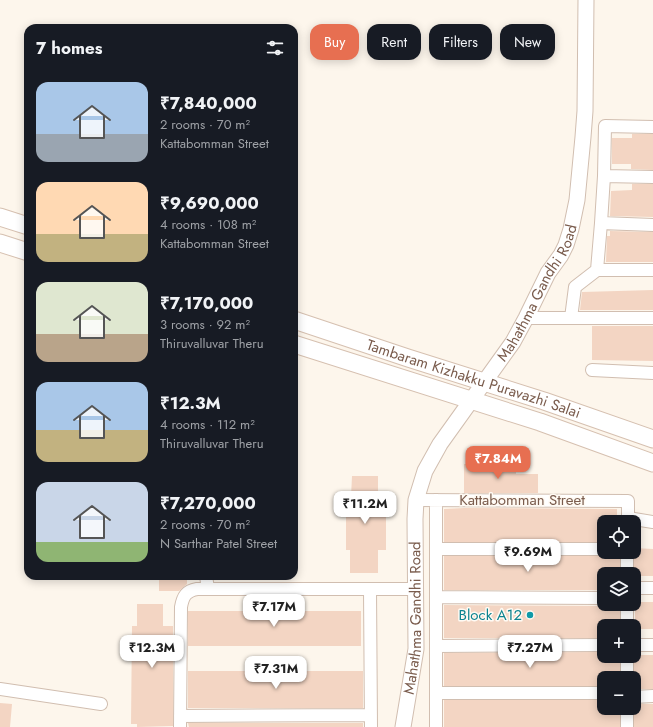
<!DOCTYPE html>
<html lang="en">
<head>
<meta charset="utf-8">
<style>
	body { margin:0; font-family:Jost,sans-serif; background:#242831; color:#f1f3f6; height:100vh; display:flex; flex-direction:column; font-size:15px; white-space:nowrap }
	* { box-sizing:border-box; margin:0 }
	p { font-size:13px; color:#9ea1a6 }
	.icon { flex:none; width:22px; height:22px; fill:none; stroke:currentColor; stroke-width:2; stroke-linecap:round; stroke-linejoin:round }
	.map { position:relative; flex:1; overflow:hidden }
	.drawer { position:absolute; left:24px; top:24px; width:274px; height:556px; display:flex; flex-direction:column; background:#171b24; border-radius:12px; box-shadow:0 2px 10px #0003 }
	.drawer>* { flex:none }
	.guide { position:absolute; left:310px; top:24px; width:283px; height:36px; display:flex; gap:8px }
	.controls { position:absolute; left:597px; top:515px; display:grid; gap:8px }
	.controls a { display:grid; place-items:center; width:44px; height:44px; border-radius:8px; background:#171b24; box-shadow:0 2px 10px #0003; font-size:20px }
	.price { position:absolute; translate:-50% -34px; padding:0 9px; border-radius:8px; background:#fff; color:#222; font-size:13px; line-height:26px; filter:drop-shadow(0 1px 2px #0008) }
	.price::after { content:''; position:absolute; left:50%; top:24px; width:12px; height:9px; margin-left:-6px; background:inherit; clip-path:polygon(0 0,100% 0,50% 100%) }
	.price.selected { background:#e76f51; color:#fff }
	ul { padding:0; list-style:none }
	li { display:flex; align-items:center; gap:12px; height:100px; padding:0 12px }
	li span { display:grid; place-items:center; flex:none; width:112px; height:80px; border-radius:12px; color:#555 }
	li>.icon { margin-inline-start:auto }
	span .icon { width:48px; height:48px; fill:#fffc; stroke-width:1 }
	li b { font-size:17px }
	h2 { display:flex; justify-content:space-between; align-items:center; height:48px; padding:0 12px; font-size:17px }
	.chip { padding:0 14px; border-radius:12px; background:#171b24; box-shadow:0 2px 10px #0003; font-size:14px; line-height:36px }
	.chip.selected { background:#e76f51; color:#fff }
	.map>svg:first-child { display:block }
	.building { fill:#f3d5c3 }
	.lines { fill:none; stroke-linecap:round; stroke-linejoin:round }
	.minor-casing { stroke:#d1beb0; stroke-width:14 }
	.tertiary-casing { stroke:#d1beb0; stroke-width:17 }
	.secondary-casing { stroke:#d6c0b0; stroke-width:19 }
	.minor { stroke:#fff; stroke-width:12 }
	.tertiary { stroke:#fff; stroke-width:15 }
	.secondary { stroke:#fff; stroke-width:17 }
	.culture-dot { fill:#0f9aa8; stroke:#fffaf3; stroke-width:1.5 }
	.labels { text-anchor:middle; stroke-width:3; stroke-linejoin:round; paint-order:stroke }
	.street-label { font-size:15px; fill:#7a5c4d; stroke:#fffaf3 }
	.culture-label { font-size:15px; fill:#0d838f; stroke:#fffaf3; text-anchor:end }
</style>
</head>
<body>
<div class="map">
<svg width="653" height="727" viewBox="0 0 653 727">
	<rect width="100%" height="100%" fill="#fdf6ec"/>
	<path class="building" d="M 632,134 L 653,134 L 653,170 L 631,169 L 631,164 L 612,164 L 612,138 L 632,138 Z
		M 632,184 L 653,184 L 653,217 L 610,216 L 611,191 L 632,190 Z
		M 610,231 L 653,232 L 653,262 L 606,262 L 607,236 L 610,236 Z
		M 653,290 L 653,310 L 580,310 L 582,292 Z
		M 592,326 L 653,326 L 653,361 L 592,360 Z
		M 464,464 L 516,464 L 516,474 L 538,474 L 538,493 L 464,493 Z
		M 352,476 L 378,476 L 378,498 L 386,498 L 386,550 L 378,550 L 378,573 L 350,573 L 350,550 L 346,550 L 346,497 L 351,497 Z
		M 464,508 L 617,509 L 617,522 L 604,522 L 604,542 L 444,542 L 444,509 Z
		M 634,548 L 653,549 L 653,576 L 634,576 Z
		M 444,556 L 620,556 L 620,574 L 604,574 L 604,590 L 444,590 Z
		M 159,576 L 187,576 L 187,584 L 179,591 L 159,591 Z
		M 635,602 L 653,602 L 653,629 L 635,629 Z
		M 137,604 L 163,604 L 163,626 L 173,626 L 173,726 L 137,727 L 137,724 L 131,724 L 132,626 L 137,626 Z
		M 608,604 L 620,604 L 620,626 L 604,626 L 604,638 L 444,638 L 444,605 L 604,606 Z
		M 188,611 L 361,611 L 361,646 L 188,646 Z
		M 604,652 L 604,656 L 620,656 L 620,678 L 604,678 L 604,686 L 444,686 L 444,653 Z
		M 636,655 L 653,655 L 653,689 L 637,689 L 636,678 L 634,678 L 634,656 L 636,656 Z
		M 188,671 L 363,671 L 363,708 L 188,708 Z
		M 444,700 L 604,700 L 604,708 L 620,708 L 620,727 L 444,727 Z
		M 0,703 L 12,704 L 10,727 L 0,727 Z
		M 637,704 L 653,704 L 653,727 L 634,727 L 634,708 L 637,708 Z
		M 188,723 L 363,723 L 363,727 L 189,727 Z"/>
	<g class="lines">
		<g class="minor-casing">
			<path id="minor" d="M 653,127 L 605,126 L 604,176 L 653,177
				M 601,223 L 604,176
				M 653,225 L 601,223 L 597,270 L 653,270
				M 526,318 L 653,318
				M 571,318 L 575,287 L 597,270
				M 592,370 L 653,373
				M 416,500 L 628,501 L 628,522
				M 436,500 L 436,727
				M 628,518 L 653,522
				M 436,549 L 604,549
				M 627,574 L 627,552
				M 206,576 L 208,589
				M 634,588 L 653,588
				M 370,590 L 371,727
				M 436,597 L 604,598
				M 627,626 L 627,604
				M 634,645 L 653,645
				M 436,646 L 604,645
				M 627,678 L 627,656
				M 0,689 L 101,704
				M 436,693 L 604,693
				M 634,697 L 653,696
				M 180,716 L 371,715
				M 180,727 L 181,607 C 183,596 186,591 197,589 L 416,589
				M 627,727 L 627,708"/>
		</g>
		<g class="tertiary-casing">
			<g id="tertiary">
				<path id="s1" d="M 403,727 L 416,649 L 415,519 L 416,500 L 425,471 L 440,444 L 513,342 L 526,318 L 548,273 L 561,255 L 566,245 L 571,229 L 577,200 L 583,137 L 585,111 L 586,0"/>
			</g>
		</g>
		<g class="secondary-casing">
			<g id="secondary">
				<path d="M 0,217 L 28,226"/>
				<path d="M 0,243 L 28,252"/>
				<path id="s2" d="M 294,320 L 408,358 L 544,401 L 653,439"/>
				<path d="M 294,344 L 540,422 L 653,463"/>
			</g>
		</g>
		<use href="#minor" class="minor"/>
		<use href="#tertiary" class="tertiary"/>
		<use href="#secondary" class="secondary"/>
	</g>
	<circle class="culture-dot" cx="530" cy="615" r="4"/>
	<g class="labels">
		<g class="street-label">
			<text dy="5" stroke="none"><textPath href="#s1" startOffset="470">Mahathma Gandhi Road</textPath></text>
			<text dy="5" stroke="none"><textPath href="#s2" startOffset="189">Tambaram Kizhakku Puravazhi Salai</textPath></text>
			<text x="522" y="505">Kattabomman Street</text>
			<text dy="5" stroke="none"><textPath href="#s1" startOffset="110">Mahathma Gandhi Road</textPath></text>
		</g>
		<g class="culture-label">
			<text x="522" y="620">Block A12</text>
		</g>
	</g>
</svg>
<div class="controls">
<a><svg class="icon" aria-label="locate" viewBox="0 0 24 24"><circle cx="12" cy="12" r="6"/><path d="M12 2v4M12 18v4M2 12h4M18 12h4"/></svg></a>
<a><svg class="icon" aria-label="layers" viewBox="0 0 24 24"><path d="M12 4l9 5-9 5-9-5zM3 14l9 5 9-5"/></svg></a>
<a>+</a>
<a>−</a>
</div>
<b class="price selected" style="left:498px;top:480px">₹7.84M</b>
<b class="price" style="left:365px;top:525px">₹11.2M</b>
<b class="price" style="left:528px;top:573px">₹9.69M</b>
<b class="price" style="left:274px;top:628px">₹7.17M</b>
<b class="price" style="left:152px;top:669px">₹12.3M</b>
<b class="price" style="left:530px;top:669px">₹7.27M</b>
<b class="price" style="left:276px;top:690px">₹7.31M</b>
<div class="guide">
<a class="chip selected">Buy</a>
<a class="chip">Rent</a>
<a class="chip">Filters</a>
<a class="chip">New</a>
</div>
<section class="drawer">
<h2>7 homes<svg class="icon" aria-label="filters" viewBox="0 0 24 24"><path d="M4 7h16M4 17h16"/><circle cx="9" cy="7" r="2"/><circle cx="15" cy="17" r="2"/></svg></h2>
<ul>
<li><span style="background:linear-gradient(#a9c7e8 65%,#9aa5b1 0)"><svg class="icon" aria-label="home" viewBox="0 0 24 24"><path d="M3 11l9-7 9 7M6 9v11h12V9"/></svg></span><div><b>₹7,840,000</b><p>2 rooms · 70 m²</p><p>Kattabomman Street</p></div></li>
<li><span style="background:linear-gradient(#ffd9b3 65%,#c2b280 0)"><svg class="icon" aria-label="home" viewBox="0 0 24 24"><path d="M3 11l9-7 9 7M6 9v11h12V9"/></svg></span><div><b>₹9,690,000</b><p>4 rooms · 108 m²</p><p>Kattabomman Street</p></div></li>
<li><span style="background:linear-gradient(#dfe7d0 65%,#b9a48a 0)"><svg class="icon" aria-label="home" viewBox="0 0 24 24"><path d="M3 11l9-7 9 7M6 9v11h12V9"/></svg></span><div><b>₹7,170,000</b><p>3 rooms · 92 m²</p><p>Thiruvalluvar Theru</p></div></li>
<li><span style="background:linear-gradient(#a9c7e8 60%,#c2b280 0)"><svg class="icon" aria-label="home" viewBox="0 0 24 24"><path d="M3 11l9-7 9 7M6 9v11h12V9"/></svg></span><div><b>₹12.3M</b><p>4 rooms · 112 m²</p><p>Thiruvalluvar Theru</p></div></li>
<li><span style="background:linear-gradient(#c9d6e8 75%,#8fb573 0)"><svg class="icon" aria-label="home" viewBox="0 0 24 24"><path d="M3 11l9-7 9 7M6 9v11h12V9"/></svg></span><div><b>₹7,270,000</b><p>2 rooms · 70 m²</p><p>N Sarthar Patel Street</p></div></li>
</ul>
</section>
</div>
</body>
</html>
